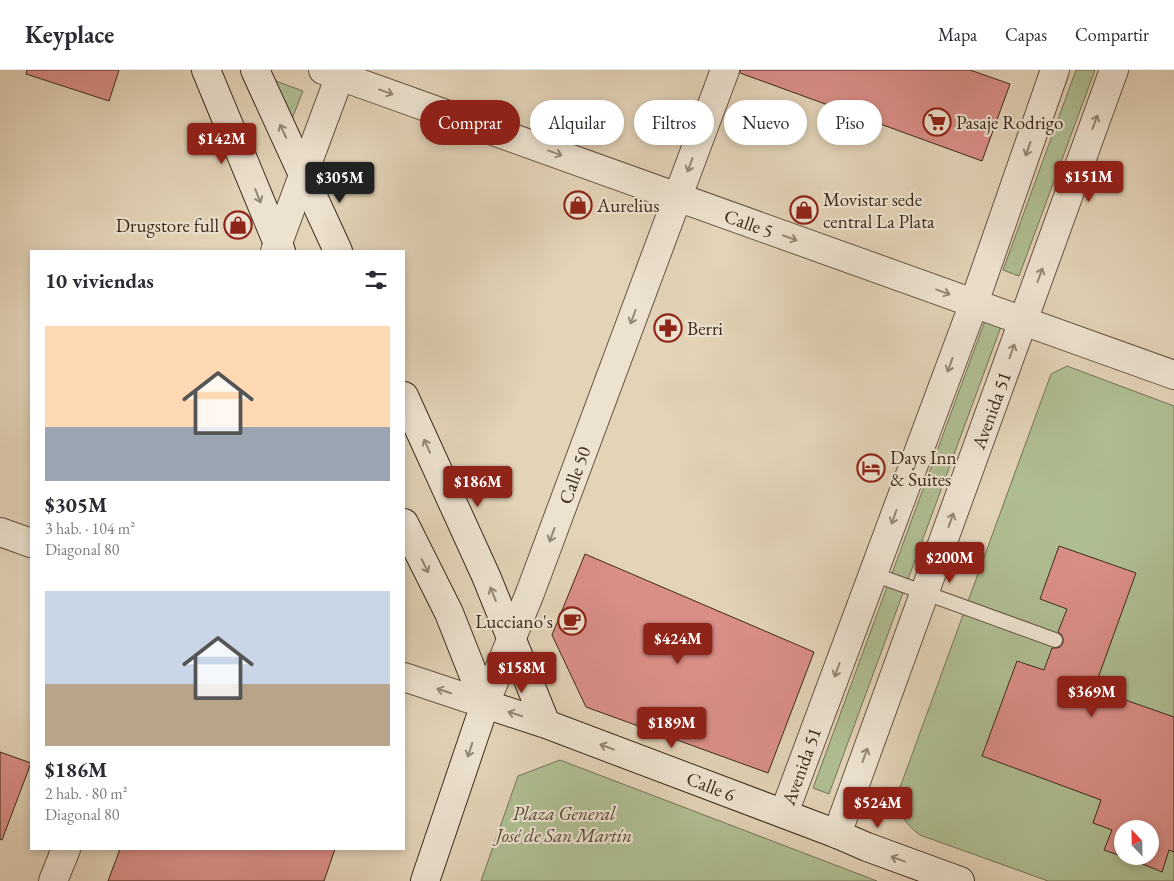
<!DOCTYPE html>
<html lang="es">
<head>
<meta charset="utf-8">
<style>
	body { margin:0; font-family:"EB Garamond",serif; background:#f2f2f3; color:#2b2b33; height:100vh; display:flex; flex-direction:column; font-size:19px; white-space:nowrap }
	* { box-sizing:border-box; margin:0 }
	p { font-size:16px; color:#7c7c81 }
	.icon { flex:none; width:28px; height:28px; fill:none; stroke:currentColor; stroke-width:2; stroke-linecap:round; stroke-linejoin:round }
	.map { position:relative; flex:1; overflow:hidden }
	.panel { position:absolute; left:30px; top:180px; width:375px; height:600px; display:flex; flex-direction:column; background:#fff; border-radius:0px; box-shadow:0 2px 8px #0003 }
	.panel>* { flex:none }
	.hud { position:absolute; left:420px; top:30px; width:475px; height:45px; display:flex; gap:10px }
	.needle { width:32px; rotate:338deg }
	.fabs { position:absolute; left:1114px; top:750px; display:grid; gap:10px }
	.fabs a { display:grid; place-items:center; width:45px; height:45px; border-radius:50%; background:#fff; box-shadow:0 2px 8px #0003; font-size:25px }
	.price { position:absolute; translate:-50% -42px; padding:0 11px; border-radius:5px; background:#8f2418; color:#fff; font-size:16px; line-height:32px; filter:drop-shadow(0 1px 2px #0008) }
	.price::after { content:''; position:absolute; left:50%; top:30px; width:15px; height:11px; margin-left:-8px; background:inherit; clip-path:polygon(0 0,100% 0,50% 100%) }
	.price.active { background:#222; color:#fff }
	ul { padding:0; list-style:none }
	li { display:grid; align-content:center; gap:10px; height:265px; padding:0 15px }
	li span { display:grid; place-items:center; height:155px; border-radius:0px; color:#555 }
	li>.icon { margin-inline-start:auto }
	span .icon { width:90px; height:90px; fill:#fffc; stroke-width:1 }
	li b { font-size:21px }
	h2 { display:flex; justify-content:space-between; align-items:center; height:60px; padding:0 15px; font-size:21px }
	.chip { padding:0 18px; border-radius:22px; background:#fff; box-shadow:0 2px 8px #0003; font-size:18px; line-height:45px }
	.chip.active { background:#8f2418; color:#fff }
	header { display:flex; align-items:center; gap:30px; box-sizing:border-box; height:70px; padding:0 25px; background:#fff; border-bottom:1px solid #e1e1e2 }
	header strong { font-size:24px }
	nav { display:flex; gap:28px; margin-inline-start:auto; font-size:18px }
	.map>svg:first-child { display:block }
	.green { fill:#afbe92; stroke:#767456; fill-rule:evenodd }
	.building { fill:#da8e87; stroke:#3c2b1a; fill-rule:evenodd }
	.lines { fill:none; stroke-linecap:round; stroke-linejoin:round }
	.service-casing { stroke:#665541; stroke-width:16 }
	.minor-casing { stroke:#665541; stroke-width:30 }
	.tertiary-casing { stroke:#665541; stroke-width:30 }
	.secondary-casing { stroke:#3c2b1a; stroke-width:30 }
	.service { stroke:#ede2d0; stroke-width:14 }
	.minor { stroke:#ede2d0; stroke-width:28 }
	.tertiary { stroke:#ede2d0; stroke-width:28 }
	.secondary { stroke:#ede2d0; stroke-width:28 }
	.oneway { stroke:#948675 }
	.labels { text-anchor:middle; stroke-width:4.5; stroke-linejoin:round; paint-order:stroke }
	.poi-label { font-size:19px; fill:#3c2b1a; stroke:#ede2d0; text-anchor:start }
	.street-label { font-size:19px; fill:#3c2b1a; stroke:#ede2d0 }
	.park-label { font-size:19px; font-style:italic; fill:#534832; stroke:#ede2d0 }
</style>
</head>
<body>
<header>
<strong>Keyplace</strong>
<nav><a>Mapa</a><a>Capas</a><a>Compartir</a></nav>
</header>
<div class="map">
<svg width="1174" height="811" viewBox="0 0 1174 811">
	<rect width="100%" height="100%" fill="#e3d3b7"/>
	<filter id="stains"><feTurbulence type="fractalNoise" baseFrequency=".004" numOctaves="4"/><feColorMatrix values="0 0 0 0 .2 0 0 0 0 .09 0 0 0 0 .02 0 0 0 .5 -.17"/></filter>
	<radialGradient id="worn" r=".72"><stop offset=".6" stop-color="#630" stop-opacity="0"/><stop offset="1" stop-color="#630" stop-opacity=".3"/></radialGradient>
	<path class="green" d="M 1076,0 L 1095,0 L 1019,206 L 1003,200 Z
		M 273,10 L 303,21 L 292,49 Z
		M 986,248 L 1002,254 L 829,724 L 813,718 Z
		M 1067,296 L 1174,336 L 1174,811 L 1048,811 L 920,765 C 903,752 899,744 898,723 L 1051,304 ZM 1122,759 L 1150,759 L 1150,786 L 1122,786 Z
		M 560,690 L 877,811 L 481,811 L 518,706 Z"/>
	<path class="building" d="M 27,0 L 119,0 L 109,31 L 26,4 Z
		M 740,0 L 970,0 L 1010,14 L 982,91 L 740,3 Z
		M 1059,476 L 1136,503 L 1094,619 L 1174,647 L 1174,782 L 1169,780 L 1162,802 L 1133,790 L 1104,780 L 1112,760 L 1093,753 L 1101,730 L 982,686 L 1017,591 L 1044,600 L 1052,578 L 1057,578 L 1060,577 L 1063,573 L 1063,568 L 1061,564 L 1058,562 L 1067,539 L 1040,529 ZM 1122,759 L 1150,759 L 1150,786 L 1122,786 Z
		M 585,484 L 814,582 L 768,703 L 586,637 L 552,565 Z
		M 0,682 L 31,693 L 2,770 L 0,769 Z
		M 120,779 L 335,779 L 324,811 L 108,811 Z"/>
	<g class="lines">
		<g class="service-casing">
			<path id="service" d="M 873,504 L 1055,570"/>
		</g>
		<g class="minor-casing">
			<path id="minor" d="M 323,0 L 1174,305
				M 275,181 L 342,0
				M 0,462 L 31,473
				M 404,607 L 485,634 L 530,523 L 725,0
				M 53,811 L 66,779"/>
		</g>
		<g class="tertiary-casing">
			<path id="tertiary" d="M 784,743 L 974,233 L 1055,0
				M 837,764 L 1114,0"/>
		</g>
		<g class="secondary-casing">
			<path id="secondary" d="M 206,0 L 281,181
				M 255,0 L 338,181
				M 404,326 L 486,506 L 546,654
				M 404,453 L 449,543 L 485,634
				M 485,634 L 546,654 L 837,764 L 867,777 L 960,811
				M 425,811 L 485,634"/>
		</g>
		<use href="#service" class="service"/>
		<use href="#minor" class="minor"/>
		<use href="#tertiary" class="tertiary"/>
		<use href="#secondary" class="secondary"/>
	</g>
	<defs><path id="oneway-shaft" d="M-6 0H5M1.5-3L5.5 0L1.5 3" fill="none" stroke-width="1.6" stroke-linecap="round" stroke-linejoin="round" transform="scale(1.25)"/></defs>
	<g class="oneway">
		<use href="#oneway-shaft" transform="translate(386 22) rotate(20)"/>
		<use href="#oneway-shaft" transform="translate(1095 52) rotate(-70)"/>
		<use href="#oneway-shaft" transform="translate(283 61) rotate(-115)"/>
		<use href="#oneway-shaft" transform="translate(1028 79) rotate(109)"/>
		<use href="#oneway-shaft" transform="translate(555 83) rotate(20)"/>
		<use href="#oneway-shaft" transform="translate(690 95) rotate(110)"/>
		<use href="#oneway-shaft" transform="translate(258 126) rotate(68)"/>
		<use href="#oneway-shaft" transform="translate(790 168) rotate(20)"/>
		<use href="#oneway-shaft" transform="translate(1040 205) rotate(-70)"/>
		<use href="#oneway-shaft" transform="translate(943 222) rotate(20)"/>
		<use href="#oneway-shaft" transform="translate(633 247) rotate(110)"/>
		<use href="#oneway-shaft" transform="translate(1012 281) rotate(-70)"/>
		<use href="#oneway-shaft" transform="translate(950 295) rotate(110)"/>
		<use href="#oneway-shaft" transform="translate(427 376) rotate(-114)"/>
		<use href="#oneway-shaft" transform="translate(894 447) rotate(110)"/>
		<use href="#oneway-shaft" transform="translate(951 450) rotate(-70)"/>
		<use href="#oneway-shaft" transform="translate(552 465) rotate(110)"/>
		<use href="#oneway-shaft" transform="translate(425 496) rotate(64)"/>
		<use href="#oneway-shaft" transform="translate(493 524) rotate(-112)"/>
		<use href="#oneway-shaft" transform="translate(837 600) rotate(110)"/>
		<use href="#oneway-shaft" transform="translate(444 621) rotate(-162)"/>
		<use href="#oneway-shaft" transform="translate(515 644) rotate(-162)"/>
		<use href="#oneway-shaft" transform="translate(607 677) rotate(-159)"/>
		<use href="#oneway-shaft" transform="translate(470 680) rotate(108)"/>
		<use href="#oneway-shaft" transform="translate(865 685) rotate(-70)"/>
		<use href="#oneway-shaft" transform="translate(898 789) rotate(-160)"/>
	</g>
	<defs>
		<g id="supermarket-ring" transform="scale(1.4375)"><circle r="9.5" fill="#ede2d0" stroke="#8f2418" stroke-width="1.5"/><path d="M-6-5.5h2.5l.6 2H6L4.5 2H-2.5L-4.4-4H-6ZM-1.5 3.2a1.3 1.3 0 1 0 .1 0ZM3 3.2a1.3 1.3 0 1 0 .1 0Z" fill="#8f2418"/></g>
		<g id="shop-ring" transform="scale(1.4375)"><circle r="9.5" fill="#ede2d0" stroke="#8f2418" stroke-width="1.5"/><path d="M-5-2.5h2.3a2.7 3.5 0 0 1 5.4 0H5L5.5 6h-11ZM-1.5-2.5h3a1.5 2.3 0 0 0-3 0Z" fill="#8f2418"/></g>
		<g id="pharmacy-ring" transform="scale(1.4375)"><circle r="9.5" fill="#ede2d0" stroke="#8f2418" stroke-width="1.5"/><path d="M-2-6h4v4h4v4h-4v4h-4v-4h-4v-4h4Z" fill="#8f2418"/></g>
		<g id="hotel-ring" transform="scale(1.4375)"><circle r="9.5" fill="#ede2d0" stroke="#8f2418" stroke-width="1.5"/><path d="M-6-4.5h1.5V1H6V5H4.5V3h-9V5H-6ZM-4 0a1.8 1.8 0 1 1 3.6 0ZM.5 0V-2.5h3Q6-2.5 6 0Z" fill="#8f2418"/></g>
		<g id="cafe-ring" transform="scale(1.4375)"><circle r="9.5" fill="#ede2d0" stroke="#8f2418" stroke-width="1.5"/><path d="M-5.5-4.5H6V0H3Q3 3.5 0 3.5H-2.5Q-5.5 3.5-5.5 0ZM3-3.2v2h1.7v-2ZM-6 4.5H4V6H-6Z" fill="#8f2418"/></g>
	</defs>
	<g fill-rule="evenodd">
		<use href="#supermarket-ring" x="937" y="52"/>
		<use href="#shop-ring" x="578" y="135"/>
		<use href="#shop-ring" x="804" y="140"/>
		<use href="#shop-ring" x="238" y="155"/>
		<use href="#pharmacy-ring" x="668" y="258"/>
		<use href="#hotel-ring" x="871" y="398"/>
		<use href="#cafe-ring" x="572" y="551"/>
	</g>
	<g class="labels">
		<g class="poi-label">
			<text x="956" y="59">Pasaje Rodrigo</text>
			<text x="823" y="136">Movistar sede<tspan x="823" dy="22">central La Plata</tspan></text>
			<text x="597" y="142">Aurelius</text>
			<text x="219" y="162" text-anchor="end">Drugstore full</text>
			<text x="687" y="265">Berri</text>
			<text x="890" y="394">Days Inn<tspan x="890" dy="22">&amp; Suites</tspan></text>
			<text x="553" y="558" text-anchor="end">Lucciano's</text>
		</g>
		<g class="street-label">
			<text transform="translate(749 153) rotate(20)" y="7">Calle 5</text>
			<text transform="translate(991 340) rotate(-70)" y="7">Avenida 51</text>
			<text transform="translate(574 405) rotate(-70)" y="7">Calle 50</text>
			<text transform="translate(801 696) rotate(-70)" y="7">Avenida 51</text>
			<text transform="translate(711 716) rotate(21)" y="7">Calle 6</text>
		</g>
		<g class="park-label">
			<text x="564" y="750">Plaza General<tspan x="564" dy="22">José de San Martín</tspan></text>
		</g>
	</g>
	<rect width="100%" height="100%" filter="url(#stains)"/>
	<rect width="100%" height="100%" fill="url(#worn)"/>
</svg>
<div class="fabs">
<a><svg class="needle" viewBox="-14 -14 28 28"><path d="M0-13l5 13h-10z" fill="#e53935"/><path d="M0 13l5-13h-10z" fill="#7c7c81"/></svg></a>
</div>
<b class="price" style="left:222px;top:95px">$142M</b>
<b class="price" style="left:1089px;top:133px">$151M</b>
<b class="price active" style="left:340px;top:134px">$305M</b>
<b class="price" style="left:478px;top:438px">$186M</b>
<b class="price" style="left:950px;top:514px">$200M</b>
<b class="price" style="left:678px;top:595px">$424M</b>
<b class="price" style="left:522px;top:624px">$158M</b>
<b class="price" style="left:1092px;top:648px">$369M</b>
<b class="price" style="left:672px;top:679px">$189M</b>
<b class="price" style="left:878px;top:759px">$524M</b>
<div class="hud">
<a class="chip active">Comprar</a>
<a class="chip">Alquilar</a>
<a class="chip">Filtros</a>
<a class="chip">Nuevo</a>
<a class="chip">Piso</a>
</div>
<section class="panel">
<h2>10 viviendas<svg class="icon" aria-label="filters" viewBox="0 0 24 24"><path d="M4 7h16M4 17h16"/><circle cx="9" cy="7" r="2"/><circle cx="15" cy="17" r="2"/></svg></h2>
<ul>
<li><span style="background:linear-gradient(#ffd9b3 65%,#9aa5b1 0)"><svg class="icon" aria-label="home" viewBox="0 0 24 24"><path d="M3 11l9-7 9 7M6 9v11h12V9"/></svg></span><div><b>$305M</b><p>3 hab. · 104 m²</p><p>Diagonal 80</p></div></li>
<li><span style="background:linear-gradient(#c9d6e8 60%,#b9a48a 0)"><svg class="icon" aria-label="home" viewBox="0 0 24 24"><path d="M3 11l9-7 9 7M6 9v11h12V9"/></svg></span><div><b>$186M</b><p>2 hab. · 80 m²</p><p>Diagonal 80</p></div></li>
</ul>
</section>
</div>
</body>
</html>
